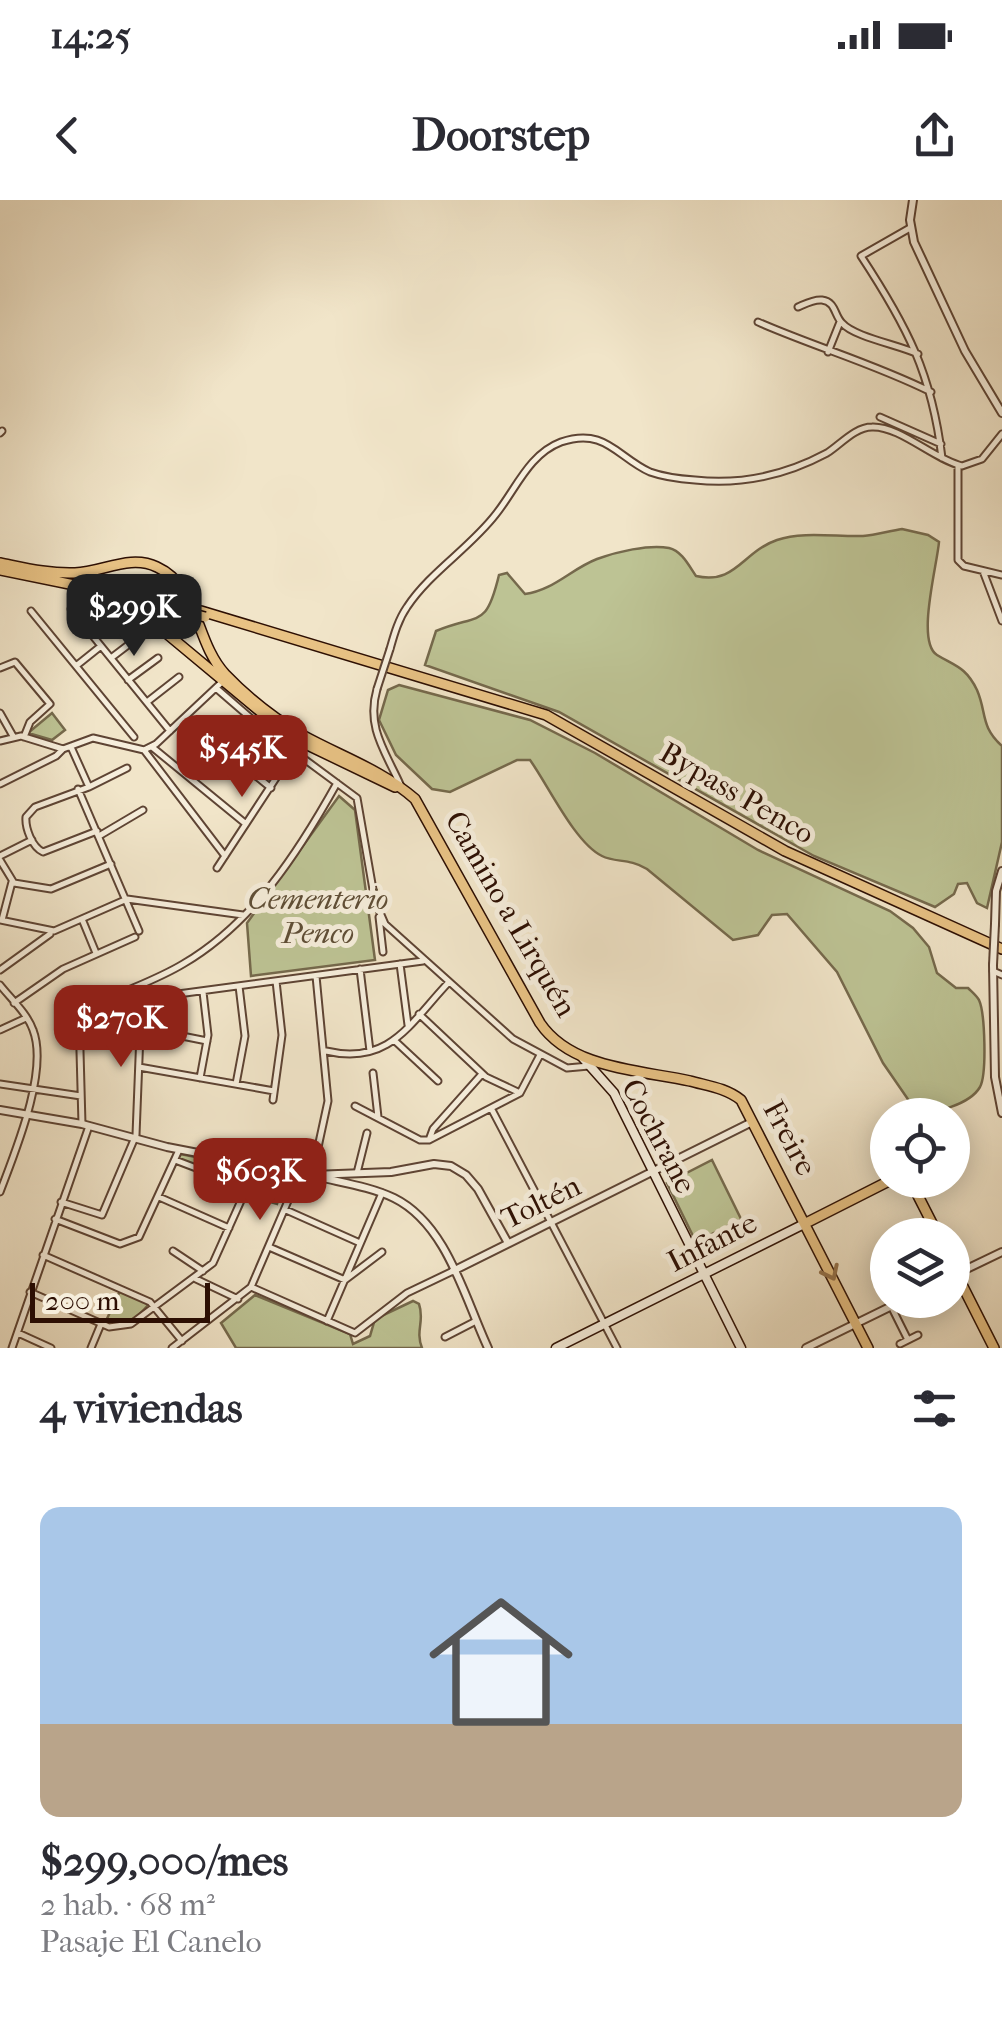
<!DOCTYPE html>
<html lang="es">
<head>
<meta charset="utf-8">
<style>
	body { margin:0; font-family:"IM FELL French Canon",serif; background:#f7f7f7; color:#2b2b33; height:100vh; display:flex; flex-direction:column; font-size:38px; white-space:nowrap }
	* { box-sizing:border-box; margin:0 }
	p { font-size:32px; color:#7c7c81 }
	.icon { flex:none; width:55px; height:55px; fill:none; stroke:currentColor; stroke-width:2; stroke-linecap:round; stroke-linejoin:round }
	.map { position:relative; height:1148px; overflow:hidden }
	.panel { display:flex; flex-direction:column; background:#fff; flex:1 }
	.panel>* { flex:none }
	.tools { position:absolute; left:870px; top:898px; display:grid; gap:20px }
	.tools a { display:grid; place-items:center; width:100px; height:100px; border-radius:50%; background:#fff; box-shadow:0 5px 25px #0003; font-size:50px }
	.scale { position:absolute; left:30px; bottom:25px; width:180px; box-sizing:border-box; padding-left:10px; border:5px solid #2d0f03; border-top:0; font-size:28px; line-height:35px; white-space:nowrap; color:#2d0f03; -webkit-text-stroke:8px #f6eedc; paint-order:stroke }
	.price { position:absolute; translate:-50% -85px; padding:0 22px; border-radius:20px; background:#8f2418; color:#fff; font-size:32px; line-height:65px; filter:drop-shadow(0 2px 5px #0008) }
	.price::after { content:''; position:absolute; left:50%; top:60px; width:30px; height:22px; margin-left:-15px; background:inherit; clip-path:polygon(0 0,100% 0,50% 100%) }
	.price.selected { background:#222; color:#fff }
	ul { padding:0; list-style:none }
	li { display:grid; align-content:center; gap:20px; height:530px; padding:0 40px }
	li+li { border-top:2px solid #e1e1e2 }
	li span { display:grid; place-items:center; height:310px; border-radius:20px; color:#555 }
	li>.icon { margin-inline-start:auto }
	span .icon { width:180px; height:180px; fill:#fffc; stroke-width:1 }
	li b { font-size:42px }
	h2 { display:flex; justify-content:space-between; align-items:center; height:120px; padding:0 40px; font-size:42px }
	.status { display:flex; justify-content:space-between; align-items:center; height:70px; padding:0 50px; background:#fff; direction:ltr }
	.status svg { height:28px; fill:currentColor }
	header { display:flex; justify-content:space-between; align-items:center; height:130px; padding:0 40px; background:#fff; font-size:45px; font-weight:700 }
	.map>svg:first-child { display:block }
	.green { fill:#bdc394; stroke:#75694c; stroke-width:2.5 }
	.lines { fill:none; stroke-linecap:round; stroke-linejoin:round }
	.minor-casing { stroke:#5e4434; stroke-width:9 }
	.tertiary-casing { stroke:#5e4434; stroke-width:10 }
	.secondary-casing { stroke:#2d0f03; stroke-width:11 }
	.primary-casing { stroke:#2d0f03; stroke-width:12 }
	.minor { stroke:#f6eedc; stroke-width:5 }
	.tertiary { stroke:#f6eedc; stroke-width:6 }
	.secondary { stroke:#f6eedc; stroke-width:8 }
	.primary { stroke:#e8c284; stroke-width:9 }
	.minor-bridge-casing { stroke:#5e4434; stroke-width:9; stroke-linecap:butt }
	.tertiary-bridge-casing { stroke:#5e4434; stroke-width:10; stroke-linecap:butt }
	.primary-bridge-casing { stroke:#2d0f03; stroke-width:12; stroke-linecap:butt }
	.minor-bridge { stroke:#f6eedc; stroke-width:5 }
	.tertiary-bridge { stroke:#f6eedc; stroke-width:6 }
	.primary-bridge { stroke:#e8c284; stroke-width:9 }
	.oneway { stroke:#94714a }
	.labels { text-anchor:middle; stroke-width:10; stroke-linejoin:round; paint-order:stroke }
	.street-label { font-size:30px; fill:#2d0f03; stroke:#f6eedc }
	.park-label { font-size:30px; font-style:italic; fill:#5f4e36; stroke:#f6eedc }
</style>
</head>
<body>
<div class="status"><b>14:25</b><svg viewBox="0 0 49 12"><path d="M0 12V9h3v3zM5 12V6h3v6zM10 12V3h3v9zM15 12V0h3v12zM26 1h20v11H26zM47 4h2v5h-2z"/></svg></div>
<header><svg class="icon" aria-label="back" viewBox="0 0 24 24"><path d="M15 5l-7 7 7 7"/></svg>Doorstep<svg class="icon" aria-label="share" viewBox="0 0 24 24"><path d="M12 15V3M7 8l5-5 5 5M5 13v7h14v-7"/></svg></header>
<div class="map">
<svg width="1002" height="1148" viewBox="0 0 1002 1148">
	<rect width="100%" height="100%" fill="#f1e5c9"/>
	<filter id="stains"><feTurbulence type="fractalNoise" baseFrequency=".002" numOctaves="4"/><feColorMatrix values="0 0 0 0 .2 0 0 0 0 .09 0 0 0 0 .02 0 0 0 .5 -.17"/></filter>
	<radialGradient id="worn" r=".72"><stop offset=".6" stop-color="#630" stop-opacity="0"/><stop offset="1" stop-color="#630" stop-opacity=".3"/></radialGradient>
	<path class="green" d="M 902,329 L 928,335 L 939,342 C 937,366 916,442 937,455 C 955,466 966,467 977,490 C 987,513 980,526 1002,546 L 1002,642 L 987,708 L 977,703 L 967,683 L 958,684 L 954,694 L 935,707 L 814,656 L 559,512 L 425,465 L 436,431 C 480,413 486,429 499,375 L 507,373 L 525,394 C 554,390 571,369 597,359 C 616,352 649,344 669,348 C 682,351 689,366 696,376 C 736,385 742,352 777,340 C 803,331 836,337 863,336 C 876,335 889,331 902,329 Z
		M 399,485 L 530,520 L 595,553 L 758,650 L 890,711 L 913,728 L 929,747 L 937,773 L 956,788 L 968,788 C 972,792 976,795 979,800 C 985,813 987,874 980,887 C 970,904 934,915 916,911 L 883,863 L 837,772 L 787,714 L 772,715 L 758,735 L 733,740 L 647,669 C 629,658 616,663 602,656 C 575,643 548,585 530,560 L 517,560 L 450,592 L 432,589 L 396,555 L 379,520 L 388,490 Z
		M 52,513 L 65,530 L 52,540 L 28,533 Z
		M 339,596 L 355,610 L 375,760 L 251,776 L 247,723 Z
		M 180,954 L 253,968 L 245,984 L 178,959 Z
		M 712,960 L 741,1019 L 696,1042 L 667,983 Z
		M 269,970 L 295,978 L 292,986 L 283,984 L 277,1004 L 260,999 Z
		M 120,1091 L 149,1104 C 136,1119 126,1130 105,1123 Z
		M 255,1095 L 350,1134 L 353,1144 L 370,1136 L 375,1119 L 413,1101 L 419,1104 C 425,1121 415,1130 422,1148 L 236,1148 L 221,1123 Z"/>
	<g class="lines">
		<g class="minor-casing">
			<path id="minor" d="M 910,28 L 861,56 C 907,126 932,174 942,258
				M 798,107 C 805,104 814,99 822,100 C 836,102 834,115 842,123 C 854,137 899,145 918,154
				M 758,122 C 815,147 875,164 931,192
				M 828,152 L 840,122
				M 880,217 L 941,244
				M 0,233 L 2,231
				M 958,266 L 958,360 L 964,366 L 1002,375
				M 983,371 L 1002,421
				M 71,409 L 170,531
				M 31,411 L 134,537
				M 94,437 L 113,422
				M 390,449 C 394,435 398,420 407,407 C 430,372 470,348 496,314 C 516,289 529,254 561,242 C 605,227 617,257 650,272 C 664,277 680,279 695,280 C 741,285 786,275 827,253 C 841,244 855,227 872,227 C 900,226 933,259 962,266 L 982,259 L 1002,234
				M 111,458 L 132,442
				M 76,466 L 101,446
				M 0,468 L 15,462 L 50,504 L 30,522 L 24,537
				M 128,480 L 158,458
				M 216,488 L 261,527 L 357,598 L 375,701 L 385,724 L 513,839 L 567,868 L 589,866
				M 377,489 C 366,527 385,551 400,584
				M 147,502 L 179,477
				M 0,513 L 13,536
				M 184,518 L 271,588
				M 0,541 L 21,536 L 63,549 L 93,538 L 144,550
				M 71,547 L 89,587
				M 152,547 L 246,624
				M 144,550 L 225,656
				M 144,550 L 156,544 L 222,482
				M 0,584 L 56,556 L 63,549
				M 78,589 L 139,731
				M 97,631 L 43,652 C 32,647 25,628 26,617 L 35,607 L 89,587 L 127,568
				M 99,636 L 143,610
				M 0,656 L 32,640
				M 0,660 L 14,683 L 51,689 L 111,664
				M 217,668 L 295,549
				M 127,699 L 243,715
				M 379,717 L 383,752
				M 82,719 L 96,753
				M 0,720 L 54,731 L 127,699
				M 2,720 L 12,682
				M 400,764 L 408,825
				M 360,769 L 370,851
				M 0,770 L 50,734
				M 993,771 L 1002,775
				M 0,785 C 11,799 27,813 33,830 C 49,871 15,952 0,992
				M 14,803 L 63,769 L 135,737
				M 141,808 L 178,794 L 423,761
				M 419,814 L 486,877 L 520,893
				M 142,828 L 207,841
				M 0,830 L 26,818
				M 394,840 L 438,881
				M 326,851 C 390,866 410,823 449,782
				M 139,867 L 274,891
				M 373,873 L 378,917
				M 200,878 L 208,835 L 203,792
				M 0,884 L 81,896
				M 236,884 L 245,836 L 239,786
				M 273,900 L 282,835 L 276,781
				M 355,906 L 420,940 L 429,940 L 520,893 L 540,855
				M 491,908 L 617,1148
				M 82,924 L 79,815 C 111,794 150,784 183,764 C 253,723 298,653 337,583
				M 429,940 L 433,929 L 482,874
				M 175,960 L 212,974 L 252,977
				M 357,973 L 367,933
				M 312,975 L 328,901 L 316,776
				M 159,997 L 229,1028
				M 61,1002 L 102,1015 L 136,935 L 141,808 L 131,789
				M 286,1010 L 360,1043
				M 55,1019 L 120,1044 L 139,1037 L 179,950
				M 269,1047 L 345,1080 L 382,1052
				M 173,1051 L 203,1071
				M 43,1055 L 150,1102 L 182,1141
				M 196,1079 L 238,1099
				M 251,1087 L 355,1133 L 407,1093 L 453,1071
				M 30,1092 L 109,1127 L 131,1124 L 213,1063 L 257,965
				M 891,1106 L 908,1140
				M 327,1121 L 382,993
				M 18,1133 L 51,1148
				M 445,1137 L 476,1121
				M 900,1144 L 918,1135
				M 12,1148 L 89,926
				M 91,1148 L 101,1124
				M 172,1148 L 251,1087 L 300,973"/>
		</g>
		<g class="tertiary-casing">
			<path id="tertiary" d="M 913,0 L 910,20 L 914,42 L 965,151 L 1002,213
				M 995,724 L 996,691 L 1002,671
				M 993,765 L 995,877 L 1002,913
				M 0,910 L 82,924 L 167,947 L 312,975 L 391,972 L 434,964 L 451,966 L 466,975 L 478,989 L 508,1043
				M 319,977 C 344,983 371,987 394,998 C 447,1024 465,1099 488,1148
				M 453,1071 L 752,922
				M 952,1076 L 1002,1052
				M 806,1148 L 904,1100"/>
		</g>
		<g class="secondary-casing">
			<path id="secondary" d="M 582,857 L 614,893 L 741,1148
				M 556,1148 L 806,1023"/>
		</g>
		<g class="primary-casing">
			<path id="primary" d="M 0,363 C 25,368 49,374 75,373 C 103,372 130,354 157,367 C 199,386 195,442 225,474 C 247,497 275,519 302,535 C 340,556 382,570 415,599 L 540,823 C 571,869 640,870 690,881 C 708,886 726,888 741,900 L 868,1148
				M 0,370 L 99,390 L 125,403 L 154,423 L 291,537 L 395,587
				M 93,383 L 185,406
				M 201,411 L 546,515 L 785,651 L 1002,749
				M 910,980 L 938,1035
				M 806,1023 L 891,980
				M 952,1065 L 994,1148"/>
		</g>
		<use href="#minor" class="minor"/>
		<use href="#tertiary" class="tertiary"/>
		<use href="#secondary" class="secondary"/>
		<use href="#primary" class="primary"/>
		<g class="minor-bridge-casing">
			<path id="minor-bridge" d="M 377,489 L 390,449"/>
		</g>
		<g class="tertiary-bridge-casing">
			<path id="tertiary-bridge" d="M 993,765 L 995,724"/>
		</g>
		<g class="primary-bridge-casing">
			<path id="primary-bridge" d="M 186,412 L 205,417"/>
		</g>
		<use href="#minor-bridge" class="minor-bridge"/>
		<use href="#tertiary-bridge" class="tertiary-bridge"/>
		<use href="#primary-bridge" class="primary-bridge"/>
	</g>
	<defs><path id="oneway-chevron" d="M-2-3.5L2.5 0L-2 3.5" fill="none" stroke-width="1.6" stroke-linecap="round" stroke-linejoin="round" transform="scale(2.5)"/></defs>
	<use class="oneway" href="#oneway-chevron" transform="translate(831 1073) rotate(64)"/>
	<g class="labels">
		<g class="street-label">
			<text transform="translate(737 593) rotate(30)" y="10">Bypass Penco</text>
			<text transform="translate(511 714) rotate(60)" y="10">Camino a Lirquén</text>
			<text transform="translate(659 936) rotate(62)" y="10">Cochrane</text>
			<text transform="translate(790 938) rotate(62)" y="10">Freire</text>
			<text transform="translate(541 1002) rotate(-26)" y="10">Toltén</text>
			<text transform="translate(712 1042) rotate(-27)" y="10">Infante</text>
		</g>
		<g class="park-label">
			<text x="318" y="709">Cementerio<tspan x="318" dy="34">Penco</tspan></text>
		</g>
	</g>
	<rect width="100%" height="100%" filter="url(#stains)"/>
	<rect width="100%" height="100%" fill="url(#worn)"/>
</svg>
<div class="tools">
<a><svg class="icon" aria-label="locate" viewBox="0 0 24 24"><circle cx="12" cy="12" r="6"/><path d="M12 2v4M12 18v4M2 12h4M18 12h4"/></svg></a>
<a><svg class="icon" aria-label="layers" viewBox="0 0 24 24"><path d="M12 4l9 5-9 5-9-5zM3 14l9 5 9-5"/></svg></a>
</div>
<div class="scale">200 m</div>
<b class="price selected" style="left:134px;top:459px">$299K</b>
<b class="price" style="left:242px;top:600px">$545K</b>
<b class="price" style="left:121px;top:870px">$270K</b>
<b class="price" style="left:260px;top:1023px">$603K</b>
</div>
<section class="panel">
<h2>4 viviendas<svg class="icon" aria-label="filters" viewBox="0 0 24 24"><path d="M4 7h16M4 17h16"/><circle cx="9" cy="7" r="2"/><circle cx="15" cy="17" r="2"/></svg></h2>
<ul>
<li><span style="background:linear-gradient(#a9c7e8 70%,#b9a48a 0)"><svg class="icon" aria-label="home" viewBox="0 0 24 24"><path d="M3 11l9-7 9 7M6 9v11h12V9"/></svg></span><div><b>$299,000/mes</b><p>2 hab. · 68 m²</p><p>Pasaje El Canelo</p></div></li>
</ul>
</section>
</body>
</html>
